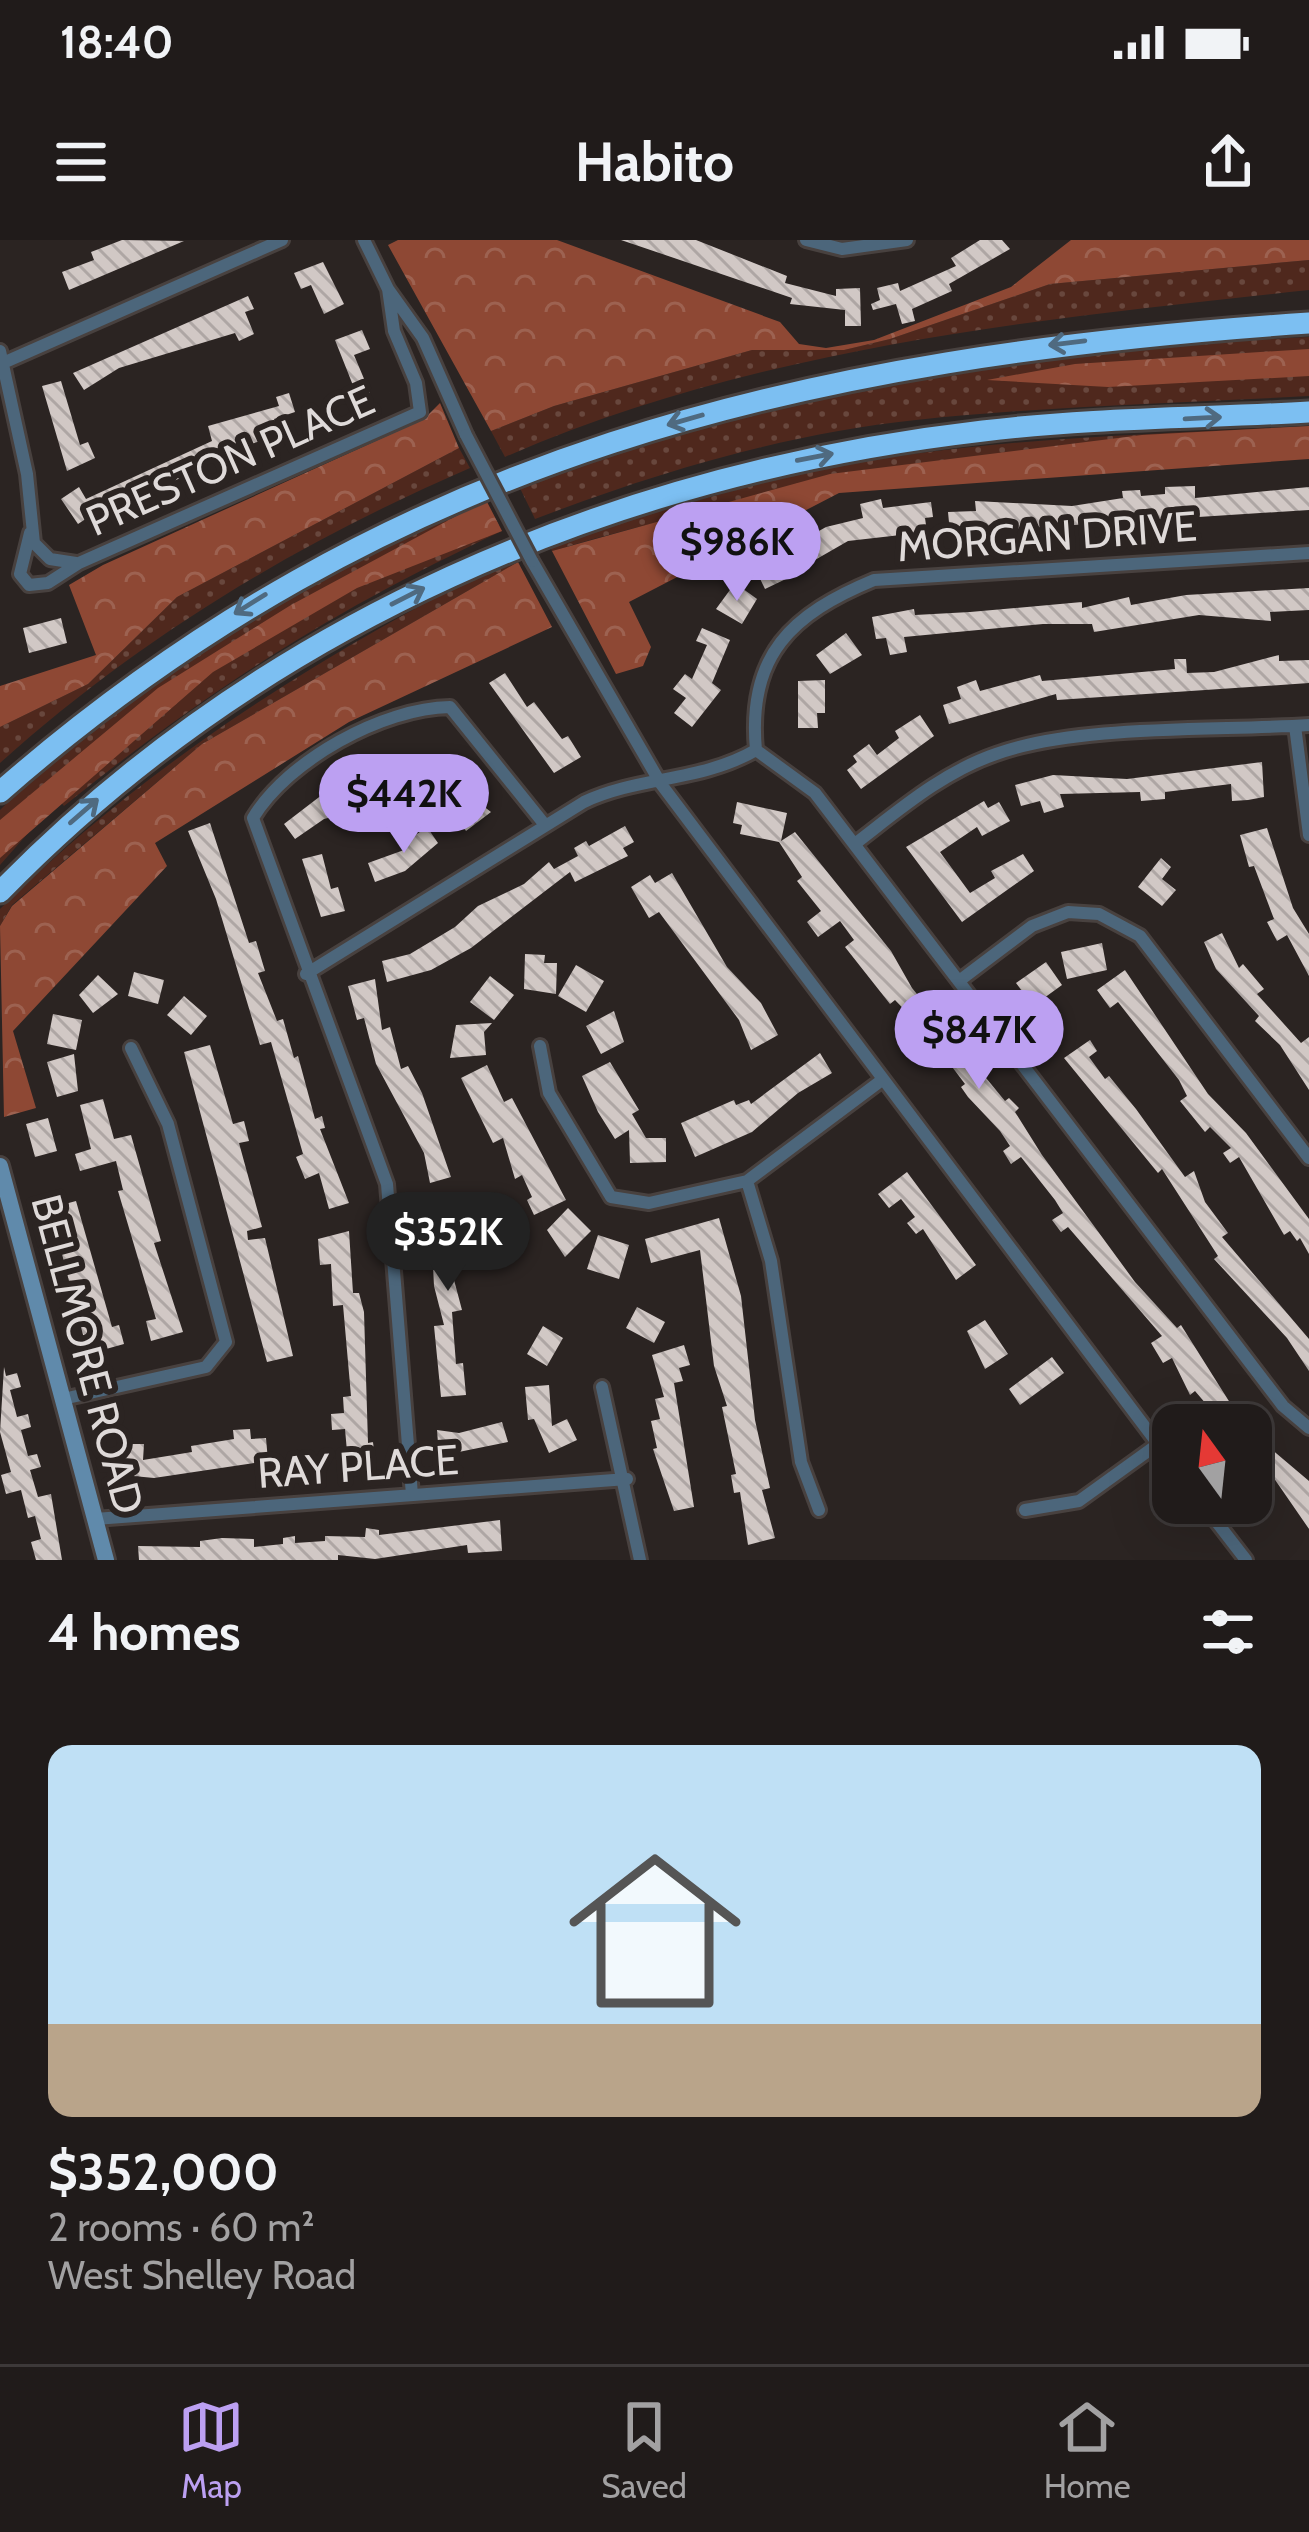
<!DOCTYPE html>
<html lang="en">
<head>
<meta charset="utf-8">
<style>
	body { margin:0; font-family:Cabin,sans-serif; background:#2d2827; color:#f1f3f6; height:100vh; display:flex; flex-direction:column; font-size:45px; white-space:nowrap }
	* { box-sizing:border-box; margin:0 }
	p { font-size:39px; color:#a2a1a2 }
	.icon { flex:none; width:66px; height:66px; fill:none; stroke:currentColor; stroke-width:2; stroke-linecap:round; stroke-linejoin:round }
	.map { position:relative; height:1320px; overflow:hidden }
	.sheet { display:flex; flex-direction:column; background:#201b1a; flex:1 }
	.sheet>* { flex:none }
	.needle { width:78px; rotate:345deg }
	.controls { position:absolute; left:1152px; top:1164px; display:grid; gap:24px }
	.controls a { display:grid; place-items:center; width:120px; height:120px; border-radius:24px; background:#201b1a; box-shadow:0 12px 48px #0002,0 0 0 3px #3d3939; font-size:60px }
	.price { position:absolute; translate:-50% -102px; padding:0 27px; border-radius:42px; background:#bca0f2; color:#111; font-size:39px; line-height:78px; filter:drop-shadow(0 3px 6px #0008) }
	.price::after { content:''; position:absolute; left:50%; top:72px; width:36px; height:27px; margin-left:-18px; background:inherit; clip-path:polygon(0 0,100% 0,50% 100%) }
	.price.active { background:#222; color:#fff }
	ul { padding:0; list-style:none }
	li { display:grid; align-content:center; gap:24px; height:636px; padding:0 48px }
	li span { display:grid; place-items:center; height:372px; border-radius:24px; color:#555 }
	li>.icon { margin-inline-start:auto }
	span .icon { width:216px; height:216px; fill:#fffc; stroke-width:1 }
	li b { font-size:51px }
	h2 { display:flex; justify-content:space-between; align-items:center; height:144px; padding:0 48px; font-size:51px }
	.status { display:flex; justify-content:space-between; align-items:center; height:84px; padding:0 60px; background:#201b1a; direction:ltr }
	.status svg { height:33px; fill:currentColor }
	header { display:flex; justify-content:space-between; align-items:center; height:156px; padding:0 48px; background:#201b1a; font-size:54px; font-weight:700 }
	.tab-bar { display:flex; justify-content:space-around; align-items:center; height:168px; border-top:3px solid #3d3939; background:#201b1a; font-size:33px; color:#a2a1a2 }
	.tab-bar a { display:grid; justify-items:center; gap:6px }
	.tab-bar .active { color:#bca0f2 }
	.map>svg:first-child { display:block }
	.grass { fill:url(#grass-dots) }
	.forest { fill:url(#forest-crowns) }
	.building { fill:url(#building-back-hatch) }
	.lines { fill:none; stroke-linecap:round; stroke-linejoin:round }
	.street-casing { stroke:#48413f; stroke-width:18 }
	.secondary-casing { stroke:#48413f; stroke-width:22 }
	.highway-casing { stroke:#48413f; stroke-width:27 }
	.street { stroke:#4c667b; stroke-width:12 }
	.secondary { stroke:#608aab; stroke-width:16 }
	.highway { stroke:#7cbff2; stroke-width:21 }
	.street-bridge-casing { stroke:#48413f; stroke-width:18; stroke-linecap:butt }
	.street-bridge { stroke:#4c667b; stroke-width:12 }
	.oneway { stroke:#4f6a80 }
	.labels { text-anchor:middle; stroke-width:12; stroke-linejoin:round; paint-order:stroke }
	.street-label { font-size:42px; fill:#dfdad9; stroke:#2b2422 }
</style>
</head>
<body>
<div class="status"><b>18:40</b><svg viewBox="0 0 49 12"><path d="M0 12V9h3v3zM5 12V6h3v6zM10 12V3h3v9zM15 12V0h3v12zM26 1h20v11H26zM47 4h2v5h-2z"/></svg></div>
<header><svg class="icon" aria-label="menu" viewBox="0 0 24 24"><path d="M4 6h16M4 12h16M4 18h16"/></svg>Habito<svg class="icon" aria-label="share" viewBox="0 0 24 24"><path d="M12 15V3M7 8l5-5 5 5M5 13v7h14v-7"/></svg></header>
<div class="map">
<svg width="1309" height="1320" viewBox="0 0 1309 1320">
	<defs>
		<pattern id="grass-dots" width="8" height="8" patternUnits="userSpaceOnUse" patternTransform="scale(3)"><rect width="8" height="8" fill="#4f281d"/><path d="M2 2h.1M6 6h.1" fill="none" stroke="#68473d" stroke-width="1.8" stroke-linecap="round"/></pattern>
		<pattern id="forest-crowns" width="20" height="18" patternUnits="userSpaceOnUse" patternTransform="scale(3)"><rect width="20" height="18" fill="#8e4834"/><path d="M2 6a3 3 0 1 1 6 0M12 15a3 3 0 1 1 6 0" fill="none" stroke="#9d6251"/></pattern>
		<pattern id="building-back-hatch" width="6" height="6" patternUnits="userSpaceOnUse" patternTransform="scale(3)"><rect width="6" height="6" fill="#d1c8c5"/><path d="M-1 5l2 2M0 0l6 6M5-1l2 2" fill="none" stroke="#aea6a4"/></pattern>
	</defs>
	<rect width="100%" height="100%" fill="#2b2422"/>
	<path class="grass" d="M 1309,20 L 1309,50 C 1037,79 758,107 505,217 L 491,191 L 554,166 L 752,110 L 844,110 L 890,99 L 1050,44 Z
		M 1309,97 L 1309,156 C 1178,163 1046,166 916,180 C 784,194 658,232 535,279 L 518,244 L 696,183 L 967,127 L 1125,107 Z
		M 1309,186 C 1055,200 796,239 552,311 L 549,305 C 640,276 730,249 823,229 C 982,197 1148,195 1309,186 Z
		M 459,208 L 470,228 C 297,303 140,397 0,523 L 0,487 L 88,444 L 177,357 Z
		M 486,260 L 502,291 C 333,370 209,449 64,566 L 58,559 L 0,625 L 0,570 L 43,528 L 144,448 L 356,315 Z
		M 515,316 L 518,322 L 202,504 L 12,665 L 0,686 L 0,669 C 152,519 325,412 515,316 Z"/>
	<path class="forest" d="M 398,0 L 557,0 L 780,82 L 799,104 L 826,108 L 874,100 L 1011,47 L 1071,0 L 1309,0 L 1309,20 L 1050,44 L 890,99 L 844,110 L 752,110 L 554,166 L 491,191 L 388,5 Z
		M 1309,109 L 1309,136 L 1108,147 L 987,140 L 1075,124 Z
		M 440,163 L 459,208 L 177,357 L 88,444 L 0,487 L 0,446 L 96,415 L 69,345 L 103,325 L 424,179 Z
		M 1309,186 L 1309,219 L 839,253 L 629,362 L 651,407 L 643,426 L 616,434 L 552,311 L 830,234 L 1142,195 Z
		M 486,260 L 502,291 L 357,348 L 213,432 L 0,618 L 0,580 L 158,448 L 291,365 Z
		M 518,322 L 552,387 L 349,482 L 155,603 L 167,626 L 13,791 L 36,868 L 4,877 L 0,686 L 12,666 L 202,504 Z"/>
	<path class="building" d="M 122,0 L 184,1 L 69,50 L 62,32 L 94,20 L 91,12 Z
		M 621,0 L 696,0 L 787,36 L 785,43 L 836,56 L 836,49 L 860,48 L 861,86 L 845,86 L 845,70 L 790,64 L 792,58 Z
		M 980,0 L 1002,0 L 1010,9 L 949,44 L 952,51 L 912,69 L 915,81 L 902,84 L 896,64 L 873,70 L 871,64 L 880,60 L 877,48 L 898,43 L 900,51 L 956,26 L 951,18 Z
		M 323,22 L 344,64 L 324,74 L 311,45 L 301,49 L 294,33 Z
		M 248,56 L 254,69 L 245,72 L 254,94 L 239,101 L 235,93 L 119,128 L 84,150 L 73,133 Z
		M 362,90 L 370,109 L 354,115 L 370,153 L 358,158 L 335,100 Z
		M 61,141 L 80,205 L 88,202 L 95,218 L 67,231 L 42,146 Z
		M 289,153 L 295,172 L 274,179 L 280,195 L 202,219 L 205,227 L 109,270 L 107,265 L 78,284 L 61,259 L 79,247 L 86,259 L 212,201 L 208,186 L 279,166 L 276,157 Z
		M 1195,246 L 1195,258 L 1309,247 L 1309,270 L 950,293 L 948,272 L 976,271 L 975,261 L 1072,266 L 1123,258 L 1122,251 L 1140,250 L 1141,256 L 1165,254 L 1165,247 Z
		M 881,259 L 883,268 L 931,262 L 933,277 L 925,278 L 927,292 L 848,301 L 808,324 L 796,304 L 826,287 L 863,278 L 860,264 Z
		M 777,310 L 790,337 L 765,349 L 752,322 Z
		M 735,343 L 757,359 L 742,384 L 716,369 Z
		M 1309,348 L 1309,370 L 1270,372 L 1271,381 L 1199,375 L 1094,392 L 1092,384 L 1043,384 L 904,397 L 907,412 L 890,415 L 886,398 L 876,399 L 872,377 L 914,369 L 915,375 L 970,372 L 1082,362 L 1082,368 L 1129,357 L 1131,365 L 1186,355 Z
		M 61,378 L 67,403 L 29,413 L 23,388 Z
		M 702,388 L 730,400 L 712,443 L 721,450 L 692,487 L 674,473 L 686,458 L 673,449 L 685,434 L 692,439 L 707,405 L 696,401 Z
		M 846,393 L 862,415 L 830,434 L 816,415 Z
		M 1279,415 L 1279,421 L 1309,420 L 1309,443 L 1057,460 L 1056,454 L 949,484 L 943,465 L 961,459 L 957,447 L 976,440 L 980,451 L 1040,435 L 1042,441 L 1175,429 L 1174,419 L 1186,419 L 1187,433 L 1214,432 Z
		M 505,433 L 527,467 L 534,462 L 562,499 L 568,496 L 581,517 L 554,533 L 489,443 Z
		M 825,440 L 825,473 L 817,473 L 818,488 L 798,488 L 798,441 Z
		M 920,475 L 934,496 L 861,549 L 847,530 L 857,522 L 853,516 L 869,504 L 877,515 L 899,498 L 895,491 Z
		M 390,519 L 400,534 L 360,560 L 363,569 L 324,579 L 295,599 L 284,584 L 327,551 L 364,541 L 361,537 Z
		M 461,521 L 478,562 L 491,572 L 466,591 L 456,578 L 460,575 L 442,529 Z
		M 1262,522 L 1264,557 L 1248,560 L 1232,561 L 1231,544 L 1165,552 L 1165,559 L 1141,561 L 1140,552 L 1060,554 L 1064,567 L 1044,573 L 1040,561 L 1021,566 L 1015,545 L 1053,535 L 1127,539 Z
		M 984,561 L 988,568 L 999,562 L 1010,581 L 982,596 L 977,587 L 940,612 L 970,653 L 995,638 L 991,631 L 1023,614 L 1034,631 L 962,682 L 906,607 Z
		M 737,562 L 787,573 L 781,601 L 795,592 L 891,711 L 912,748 L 1005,861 L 1009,858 L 1019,868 L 1015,872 L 1042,915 L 1135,1042 L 1177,1088 L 1181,1085 L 1244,1185 L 1224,1185 L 1195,1151 L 1190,1155 L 1172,1118 L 1163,1123 L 1151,1103 L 1162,1096 L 1068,987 L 1061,992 L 1052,980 L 1063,973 L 1055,960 L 1021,917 L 1011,924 L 1003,911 L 1010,906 L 1000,891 L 968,857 L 961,847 L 965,844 L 925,791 L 895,760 L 890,764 L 845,707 L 854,700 L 840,681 L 818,697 L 807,682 L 821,671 L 797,641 L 802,637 L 779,602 L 740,594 L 742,585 L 733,583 Z
		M 210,583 L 249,703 L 256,701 L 265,731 L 258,733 L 277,781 L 283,779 L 294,818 L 298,816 L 315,879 L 322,876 L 325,888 L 320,889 L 349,963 L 329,969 L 319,933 L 305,939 L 296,917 L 303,914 L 271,802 L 260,805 L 216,659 L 188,591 Z
		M 625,586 L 634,602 L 623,608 L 628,616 L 575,642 L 570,632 L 471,708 L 431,730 L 387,742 L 382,721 L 410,714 L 455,687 L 478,666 L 524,644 L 549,622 L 554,629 L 578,616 L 574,608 L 586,601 L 589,606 Z
		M 427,587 L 438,603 L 405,631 L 375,642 L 368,623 L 404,610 L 401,605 Z
		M 1267,588 L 1293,668 L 1309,694 L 1309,736 L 1287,695 L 1277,701 L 1267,682 L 1274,679 L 1254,626 L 1249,627 L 1240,595 Z
		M 322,614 L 331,649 L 338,647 L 345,671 L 321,677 L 302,619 Z
		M 1161,618 L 1171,627 L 1162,639 L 1176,650 L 1162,666 L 1138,647 Z
		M 672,633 L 727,727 L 761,763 L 778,795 L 751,810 L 739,780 L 659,672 L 649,678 L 631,647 L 650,635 L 655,643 Z
		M 1222,693 L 1239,728 L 1243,724 L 1264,749 L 1257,754 L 1301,803 L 1309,797 L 1309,850 L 1280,805 L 1255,781 L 1259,776 L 1216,729 L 1204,702 Z
		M 1102,703 L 1107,730 L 1067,739 L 1061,712 Z
		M 525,714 L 545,715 L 544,723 L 557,723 L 556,754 L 524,749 Z
		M 1046,722 L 1062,745 L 1033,766 L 1016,743 Z
		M 576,725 L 604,741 L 586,772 L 558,756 Z
		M 1125,730 L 1208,854 L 1246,893 L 1309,979 L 1309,1014 L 1300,998 L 1297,1001 L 1290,991 L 1284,995 L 1239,917 L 1230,923 L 1223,913 L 1231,908 L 1210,887 L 1205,892 L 1180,861 L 1187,856 L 1179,840 L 1118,762 L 1110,768 L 1097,750 Z
		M 134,732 L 164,740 L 158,764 L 128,756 Z
		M 98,735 L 118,754 L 93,773 L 79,755 Z
		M 490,736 L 514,755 L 494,780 L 470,762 Z
		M 375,739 L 382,790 L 390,787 L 401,829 L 408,826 L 422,853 L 451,937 L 430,943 L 424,913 L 376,824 L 364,778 L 357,780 L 348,746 Z
		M 184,756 L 207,776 L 191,795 L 167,775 Z
		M 614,771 L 624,802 L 601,814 L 586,786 Z
		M 53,774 L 82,780 L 76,810 L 47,804 Z
		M 492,783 L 484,792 L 486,815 L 450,818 L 456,785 Z
		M 1090,800 L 1097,811 L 1089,817 L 1105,839 L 1109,836 L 1136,869 L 1185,937 L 1194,931 L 1205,962 L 1228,993 L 1222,997 L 1309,1099 L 1309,1131 L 1287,1098 L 1214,1019 L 1218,1016 L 1162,929 L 1158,933 L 1064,818 Z
		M 210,805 L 233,884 L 244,881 L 249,901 L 239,903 L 262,987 L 247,991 L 248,1000 L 265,998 L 293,1116 L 267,1122 L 184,812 Z
		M 820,813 L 832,833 L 798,853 L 752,892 L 695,917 L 681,883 L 734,860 L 736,865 L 749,860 L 751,864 Z
		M 74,814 L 78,851 L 57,857 L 47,822 Z
		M 610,822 L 639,870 L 632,874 L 646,898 L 666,898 L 666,922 L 630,923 L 629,890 L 615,899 L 598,872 L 582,836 Z
		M 487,825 L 504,862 L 512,858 L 566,960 L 534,975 L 527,960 L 532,957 L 522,935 L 515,939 L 503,898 L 493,903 L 461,838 Z
		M 103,859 L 114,899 L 131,895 L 161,1001 L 154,1003 L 183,1092 L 151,1101 L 146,1081 L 156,1079 L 118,951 L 123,950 L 116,921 L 80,931 L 75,914 L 91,909 L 80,865 Z
		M 48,878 L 57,911 L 35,917 L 26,884 Z
		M 907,932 L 976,1025 L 956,1040 L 923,989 L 916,994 L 907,983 L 915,977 L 901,959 L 889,968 L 878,954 Z
		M 457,957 L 465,1020 L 449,1021 L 462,1070 L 452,1072 L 456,1124 L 463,1123 L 466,1155 L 441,1157 L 434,1086 L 444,1085 L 434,1046 L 432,1006 L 438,1006 L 434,959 Z
		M 76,961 L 112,1087 L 119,1085 L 124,1104 L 88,1114 L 50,968 Z
		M 568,968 L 591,991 L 565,1017 L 547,990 Z
		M 719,978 L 741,1056 L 755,1180 L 770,1248 L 762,1250 L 775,1298 L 748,1305 L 740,1252 L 734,1253 L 731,1235 L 736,1234 L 722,1167 L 727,1166 L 714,1126 L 700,1010 L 651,1023 L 645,999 Z
		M 349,991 L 353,1053 L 359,1053 L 364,1072 L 368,1203 L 373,1202 L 375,1220 L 348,1223 L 345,1189 L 332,1190 L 331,1174 L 344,1173 L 343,1157 L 351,1156 L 343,1065 L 333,1066 L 331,1024 L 320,1025 L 318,999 Z
		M 598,995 L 629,1005 L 619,1039 L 587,1029 Z
		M 637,1067 L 665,1082 L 654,1103 L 626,1088 Z
		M 985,1080 L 1008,1114 L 985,1129 L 967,1091 Z
		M 543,1086 L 563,1098 L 547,1126 L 527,1114 Z
		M 684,1105 L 690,1125 L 679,1128 L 683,1141 L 674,1143 L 694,1267 L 674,1271 L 653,1209 L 657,1208 L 651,1181 L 660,1179 L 655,1159 L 664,1157 L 652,1115 Z
		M 1052,1117 L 1064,1133 L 1020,1165 L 1009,1149 Z
		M 4,1127 L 6,1136 L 17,1133 L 21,1147 L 10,1150 L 17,1177 L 28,1174 L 31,1187 L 21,1190 L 28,1216 L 37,1214 L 41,1227 L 30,1230 L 38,1257 L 51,1254 L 62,1320 L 36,1320 L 31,1302 L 41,1299 L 35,1276 L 28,1278 L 21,1250 L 6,1254 L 1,1235 L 11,1232 L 0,1192 Z
		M 549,1145 L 552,1186 L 567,1179 L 577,1200 L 549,1213 L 534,1179 L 528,1180 L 525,1147 Z
		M 502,1182 L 508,1202 L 439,1216 L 437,1190 L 459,1193 Z
		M 250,1189 L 251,1199 L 266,1198 L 268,1221 L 154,1238 L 123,1235 L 123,1204 L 144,1204 L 143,1220 L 192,1212 L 191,1206 L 234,1199 L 233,1190 Z
		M 1251,1192 L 1309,1241 L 1309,1289 L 1251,1205 Z
		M 500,1280 L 502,1311 L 468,1313 L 467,1305 L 375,1319 L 338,1315 L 338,1320 L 139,1320 L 138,1306 L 200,1307 L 200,1301 L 222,1298 L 254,1299 L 254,1307 L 283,1304 L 283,1298 L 295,1296 L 295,1303 L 325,1301 L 325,1296 L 365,1297 L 366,1288 L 379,1290 L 379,1295 Z"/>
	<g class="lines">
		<g class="street-casing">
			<path id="street" d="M 364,0 L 388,49 L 423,98 L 466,195
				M 806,0 L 842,9 L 907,0
				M 0,111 L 27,234 L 34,303 L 50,319 L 76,323
				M 3,123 L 282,0
				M 30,293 L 20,334 L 29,345 L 48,343 L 79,323 L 420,172 L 416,143 L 394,91 L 388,49
				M 532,321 L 661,544 L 1173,1224
				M 1295,486 L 1309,595
				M 756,510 C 747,415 792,374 874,340 L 1309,313
				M 856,603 C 899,570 943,532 996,514 C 1079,484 1218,491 1309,485
				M 306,734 L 584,562 C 639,536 701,542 756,510 L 815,553 L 1283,1166 L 1309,1188
				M 959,741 L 1032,686 L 1068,672 L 1099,674 L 1140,696 L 1309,918
				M 540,806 L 549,853 L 611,957 L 649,963 L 747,941 L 882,840
				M 747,941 L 771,1021 L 801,1222 L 819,1270
				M 602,1147 L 640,1320
				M 63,1159 L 206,1127 L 226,1102 L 168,884 L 131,808
				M 412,1255 L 387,944 L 253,578 C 288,520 383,468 450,467 L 545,585
				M 1202,1263 L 1246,1320
				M 1025,1270 L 1079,1261 L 1158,1204
				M 95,1279 L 627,1239"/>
		</g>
		<g class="secondary-casing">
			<path id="secondary" d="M 0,926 L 106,1320"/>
		</g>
		<g class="highway-casing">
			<path id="highway" d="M 0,552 C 388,212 807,117 1309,83
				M 0,652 C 262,383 612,234 983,191 C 1090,178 1201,178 1309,172"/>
		</g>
		<use href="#street" class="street"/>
		<use href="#secondary" class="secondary"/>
		<use href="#highway" class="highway"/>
		<g class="street-bridge-casing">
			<path id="street-bridge" d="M 466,195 L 532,321"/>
		</g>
		<use href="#street-bridge" class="street-bridge"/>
	</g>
	<defs><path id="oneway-shaft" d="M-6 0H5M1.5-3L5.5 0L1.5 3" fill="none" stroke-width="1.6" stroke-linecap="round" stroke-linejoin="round" transform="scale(3)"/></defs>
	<g class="oneway">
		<use href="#oneway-shaft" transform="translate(1067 103) rotate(173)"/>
		<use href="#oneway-shaft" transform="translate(1203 178) rotate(-3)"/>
		<use href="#oneway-shaft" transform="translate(685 180) rotate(164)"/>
		<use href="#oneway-shaft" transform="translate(815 217) rotate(-11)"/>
		<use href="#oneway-shaft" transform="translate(408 356) rotate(-27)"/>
		<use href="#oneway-shaft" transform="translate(250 364) rotate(148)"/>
		<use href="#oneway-shaft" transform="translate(84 571) rotate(-41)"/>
	</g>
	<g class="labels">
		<g class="street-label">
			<text transform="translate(230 220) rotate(-24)" y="15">PRESTON PLACE</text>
			<text transform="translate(1047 296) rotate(-4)" y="15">MORGAN DRIVE</text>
			<text transform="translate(88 1114) rotate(75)" y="15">BELLMORE ROAD</text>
			<text transform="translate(358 1226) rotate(-4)" y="15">RAY PLACE</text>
		</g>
	</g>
</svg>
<div class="controls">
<a><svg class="needle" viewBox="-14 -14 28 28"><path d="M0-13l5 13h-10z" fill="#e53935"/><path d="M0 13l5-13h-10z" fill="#a2a1a2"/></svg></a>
</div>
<b class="price" style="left:737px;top:364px">$986K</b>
<b class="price" style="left:404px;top:616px">$442K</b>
<b class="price" style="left:979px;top:852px">$847K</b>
<b class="price active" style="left:448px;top:1054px">$352K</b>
</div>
<section class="sheet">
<h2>4 homes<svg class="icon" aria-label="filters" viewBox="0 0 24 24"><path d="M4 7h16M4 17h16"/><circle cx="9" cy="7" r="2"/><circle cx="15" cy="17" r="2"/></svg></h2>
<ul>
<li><span style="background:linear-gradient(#bfe0f5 75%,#b9a48a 0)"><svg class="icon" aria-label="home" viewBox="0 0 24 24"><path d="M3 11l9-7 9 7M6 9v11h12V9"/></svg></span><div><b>$352,000</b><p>2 rooms · 60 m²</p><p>West Shelley Road</p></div></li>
</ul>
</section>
<nav class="tab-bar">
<a class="active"><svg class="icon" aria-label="map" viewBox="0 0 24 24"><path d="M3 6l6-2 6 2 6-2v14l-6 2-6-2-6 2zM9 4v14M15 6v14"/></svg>Map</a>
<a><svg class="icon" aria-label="saved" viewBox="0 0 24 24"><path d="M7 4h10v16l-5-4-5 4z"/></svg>Saved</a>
<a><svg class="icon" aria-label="home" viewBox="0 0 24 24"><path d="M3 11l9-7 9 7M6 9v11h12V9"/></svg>Home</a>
</nav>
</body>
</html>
